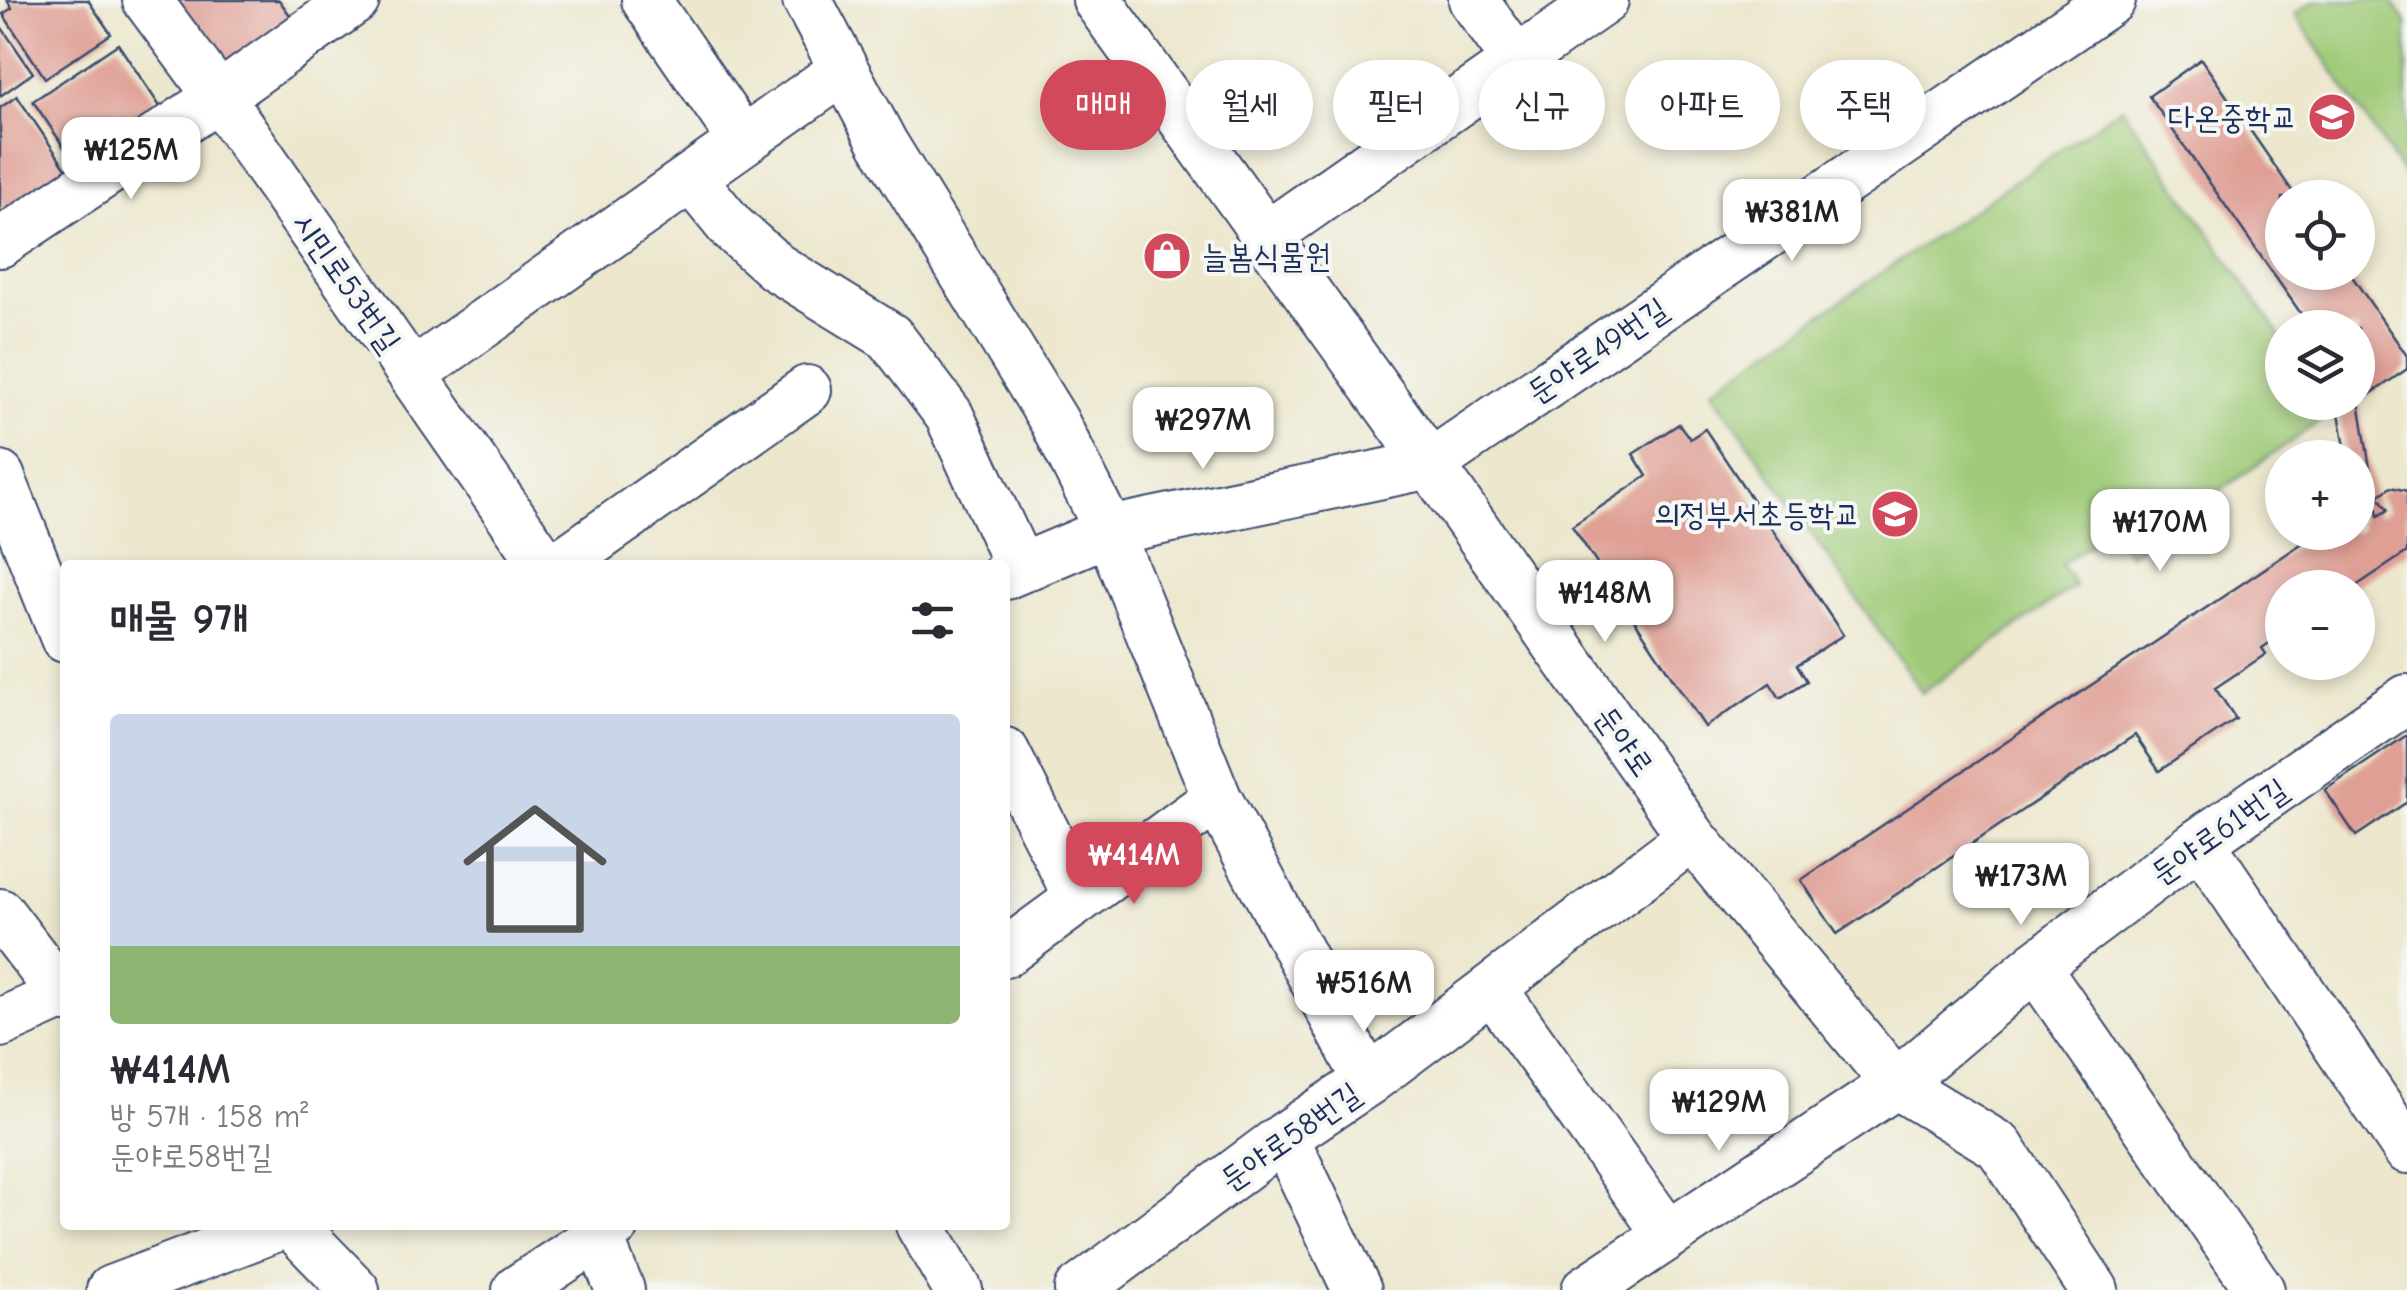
<!DOCTYPE html>
<html lang="ko">
<head>
<meta charset="utf-8">
<style>
	body { margin:0; font-family:"Comic Neue","Poor Story",sans-serif; background:#f7f7f7; color:#2b2b33; height:100vh; display:flex; flex-direction:column; font-size:38px; white-space:nowrap }
	* { box-sizing:border-box; margin:0 }
	p { font-size:32px; color:#7c7c81 }
	.icon { flex:none; width:55px; height:55px; fill:none; stroke:currentColor; stroke-width:2; stroke-linecap:round; stroke-linejoin:round }
	.map { position:relative; flex:1; overflow:hidden }
	.drawer { position:absolute; left:60px; top:560px; width:950px; height:670px; display:flex; flex-direction:column; background:#fff; border-radius:10px; box-shadow:0 5px 15px #0003 }
	.drawer>* { flex:none }
	.banner { position:absolute; left:1040px; top:60px; width:950px; height:90px; display:flex; gap:20px }
	.buttons { position:absolute; left:2265px; top:180px; display:grid; gap:20px }
	.buttons a { display:grid; place-items:center; width:110px; height:110px; border-radius:50%; background:#fff; box-shadow:0 5px 15px #0003; font-size:50px }
	.price { position:absolute; translate:-50% -85px; padding:0 22px; border-radius:20px; background:#fff; color:#222; font-size:32px; line-height:65px; filter:drop-shadow(0 2px 5px #0008) }
	.price::after { content:''; position:absolute; left:50%; top:60px; width:30px; height:22px; margin-left:-15px; background:inherit; clip-path:polygon(0 0,100% 0,50% 100%) }
	.price.on { background:#d1495b; color:#fff }
	ul { padding:0; list-style:none }
	li { display:grid; align-content:center; gap:20px; height:530px; padding:0 50px }
	li+li { border-top:2px solid #e1e1e2 }
	li span { display:grid; place-items:center; height:310px; border-radius:10px; color:#555 }
	li>.icon { margin-inline-start:auto }
	span .icon { width:180px; height:180px; fill:#fffc; stroke-width:1 }
	li b { font-size:42px }
	h2 { display:flex; justify-content:space-between; align-items:center; height:120px; padding:0 50px; font-size:42px }
	.tag { padding:0 35px; border-radius:45px; background:#fff; box-shadow:0 5px 15px #0003; font-size:35px; line-height:90px }
	.tag.on { background:#d1495b; color:#fff }
	.map>svg:first-child { display:block }
	.green { fill:#9fca77; stroke:#5d7c6a; stroke-width:2.5 }
	.building { fill:#df9f94 }
	.lines { fill:none; stroke-linecap:round; stroke-linejoin:round }
	.minor-casing { stroke:#3a4b6f; stroke-width:52 }
	.minor { stroke:#fff; stroke-width:48 }
	.labels { text-anchor:middle; stroke-width:8; stroke-linejoin:round; paint-order:stroke }
	.poi-label { font-size:32px; fill:#1b2f5e; stroke:#f6f6f2; text-anchor:end }
	.street-label { font-size:32px; fill:#1b2f5e; stroke:#f6f6f2 }
</style>
</head>
<body>
<div class="map">
<svg width="2407" height="1290" viewBox="0 0 2407 1290">
	<rect width="100%" height="100%" fill="#f6f6f2"/>
	<filter id="ink" filterUnits="userSpaceOnUse"><feTurbulence type="fractalNoise" baseFrequency=".01" numOctaves="2"/><feDisplacementMap in="SourceGraphic" scale="20" xChannelSelector="R" yChannelSelector="G"/><feConvolveMatrix kernelMatrix="1 2 1 2 8 2 1 2 1" color-interpolation-filters="sRGB"/></filter>
	<filter id="wash" filterUnits="userSpaceOnUse"><feTurbulence type="fractalNoise" baseFrequency=".0048" numOctaves="4" result="noise"/><feDisplacementMap in="SourceGraphic" scale="40" xChannelSelector="R" yChannelSelector="G"/><feGaussianBlur stdDeviation="2.25" result="paint"/><feColorMatrix in="noise" values="0 0 0 0 0 0 0 0 0 0 0 0 0 0 0 0 0 1.4 0 .05"/><feComposite in="paint" operator="in"/></filter>
	<g filter="url(#wash)">
		<rect width="100%" height="100%" fill="#ece7cd"/>
		<path class="green" d="M 2316,0 L 2391,0 L 2407,23 L 2407,180 L 2295,14 Z
			M 2122,107 L 2282,338 L 2282,402 L 2327,403 L 2333,412 L 2129,554 L 2111,529 L 2061,564 L 2075,586 L 1922,693 L 1712,390 Z"/>
		<g id="blocks">
			<path class="building" d="M 7,0 L 88,0 L 111,34 L 45,78 L 3,14 L 12,8 Z
				M 168,0 L 279,0 L 292,18 L 217,70 Z
				M 0,25 L 33,73 L 0,96 Z
				M 118,44 L 163,111 L 78,168 L 33,101 Z
				M 2201,59 L 2297,198 L 2282,198 L 2282,272 L 2349,272 L 2407,356 L 2407,369 L 2359,402 L 2378,516 L 2388,510 L 2378,496 L 2391,487 L 2407,491 L 2407,552 L 2353,588 L 2282,588 L 2282,634 L 2262,648 L 2266,654 L 2215,688 L 2236,719 L 2159,771 L 2135,735 L 1837,934 L 1801,880 L 2319,532 L 2358,532 L 2361,529 L 2358,458 L 2347,458 L 2337,402 L 2358,402 L 2358,328 L 2311,328 L 2149,96 Z
				M 17,96 L 72,177 L 0,220 L 0,108 Z
				M 1679,424 L 1690,439 L 1705,429 L 1843,635 L 1797,665 L 1807,681 L 1780,698 L 1770,683 L 1705,727 L 1572,526 L 1647,476 L 1633,454 Z
				M 2407,735 L 2407,802 L 2356,836 L 2325,790 Z"/>
		</g>
	</g>
	<g filter="url(#ink)">
		<use href="#blocks" fill-opacity="0" stroke="#3a4b6f" stroke-width="2.5"/>
		<g class="lines">
			<g class="minor-casing">
				<path id="minor" d="M 147,0 L 219,97 L 545,565
					M 646,0 L 743,141
					M 807,0 L 883,143 L 1054,421 L 1109,531 L 1217,798 L 1368,1081
					M 1097,0 L 1430,464 L 1692,837 L 1896,1084 L 1999,1146 L 2094,1290
					M 1473,0 L 1517,61
					M 691,178 L 731,227 L 776,267 L 890,337 L 949,415 L 1020,568
					M 1265,237 L 1604,0
					M 0,243 L 219,97 L 355,0
					M 412,374 L 844,70
					M 0,476 L 65,638
					M 559,565 L 807,390
					M 1005,575 L 1109,531 L 1430,464 L 2111,0
					M 1005,752 L 1079,899
					M 2200,842 L 2407,1149
					M 0,913 L 65,998
					M 1005,953 L 1217,798
					M 2035,966 L 2260,1290
					M 1492,988 L 1668,1235
					M 0,1023 L 65,994
					M 1284,1137 L 1357,1290
					M 292,1225 L 355,1290
					M 920,1225 L 958,1290
					M 598,1236 L 620,1290
					M 111,1290 L 282,1225
					M 517,1290 L 615,1225
					M 1079,1290 L 1284,1137 L 1368,1081 L 1692,837
					M 1586,1290 L 1896,1084 L 2035,966 L 2200,842 L 2407,699"/>
			</g>
			<use href="#minor" class="minor"/>
		</g>
	</g>
	<defs>
		<g id="school-disc" transform="scale(2.5)"><circle r="9.5" fill="#d1495b" stroke="#f6f6f2"/><path d="M0-5L7-2L0 1L-7-2ZM-4 1L0 2.5L4 1V4Q0 6-4 4Z" fill="#fff"/></g>
		<g id="shop-disc" transform="scale(2.5)"><circle r="9.5" fill="#d1495b" stroke="#f6f6f2"/><path d="M-5-2.5h2.3a2.7 3.5 0 0 1 5.4 0H5L5.5 6h-11ZM-1.5-2.5h3a1.5 2.3 0 0 0-3 0Z" fill="#fff"/></g>
	</defs>
	<g fill-rule="evenodd">
		<use href="#school-disc" x="2332" y="117"/>
		<use href="#shop-disc" x="1167" y="256"/>
		<use href="#school-disc" x="1895" y="514"/>
	</g>
	<g class="labels">
		<g class="poi-label">
			<text x="2297" y="128">다온중학교</text>
			<text x="1202" y="267" text-anchor="start">늘봄식물원</text>
			<text x="1860" y="525">의정부서초등학교</text>
		</g>
		<g class="street-label">
			<text transform="translate(347 282) rotate(55)" y="11">시민로53번길</text>
			<text transform="translate(1597 350) rotate(-34)" y="11">둔야로49번길</text>
			<text transform="translate(1625 741) rotate(55)" y="11">둔야로</text>
			<text transform="translate(2219 831) rotate(-35)" y="11">둔야로61번길</text>
			<text transform="translate(1290 1136) rotate(-35)" y="11">둔야로58번길</text>
		</g>
	</g>
</svg>
<div class="buttons">
<a><svg class="icon" aria-label="locate" viewBox="0 0 24 24"><circle cx="12" cy="12" r="6"/><path d="M12 2v4M12 18v4M2 12h4M18 12h4"/></svg></a>
<a><svg class="icon" aria-label="layers" viewBox="0 0 24 24"><path d="M12 4l9 5-9 5-9-5zM3 14l9 5 9-5"/></svg></a>
<a>+</a>
<a>−</a>
</div>
<b class="price" style="left:131px;top:202px">₩125M</b>
<b class="price" style="left:1792px;top:264px">₩381M</b>
<b class="price" style="left:1203px;top:472px">₩297M</b>
<b class="price" style="left:2160px;top:574px">₩170M</b>
<b class="price" style="left:1605px;top:645px">₩148M</b>
<b class="price on" style="left:1134px;top:907px">₩414M</b>
<b class="price" style="left:2021px;top:928px">₩173M</b>
<b class="price" style="left:1364px;top:1035px">₩516M</b>
<b class="price" style="left:1719px;top:1154px">₩129M</b>
<div class="banner">
<a class="tag on">매매</a>
<a class="tag">월세</a>
<a class="tag">필터</a>
<a class="tag">신규</a>
<a class="tag">아파트</a>
<a class="tag">주택</a>
</div>
<section class="drawer">
<h2>매물 9개<svg class="icon" aria-label="filters" viewBox="0 0 24 24"><path d="M4 7h16M4 17h16"/><circle cx="9" cy="7" r="2"/><circle cx="15" cy="17" r="2"/></svg></h2>
<ul>
<li><span style="background:linear-gradient(#c9d6e8 75%,#8fb573 0)"><svg class="icon" aria-label="home" viewBox="0 0 24 24"><path d="M3 11l9-7 9 7M6 9v11h12V9"/></svg></span><div><b>₩414M</b><p>방 5개 · 158 m²</p><p>둔야로58번길</p></div></li>
</ul>
</section>
</div>
</body>
</html>
